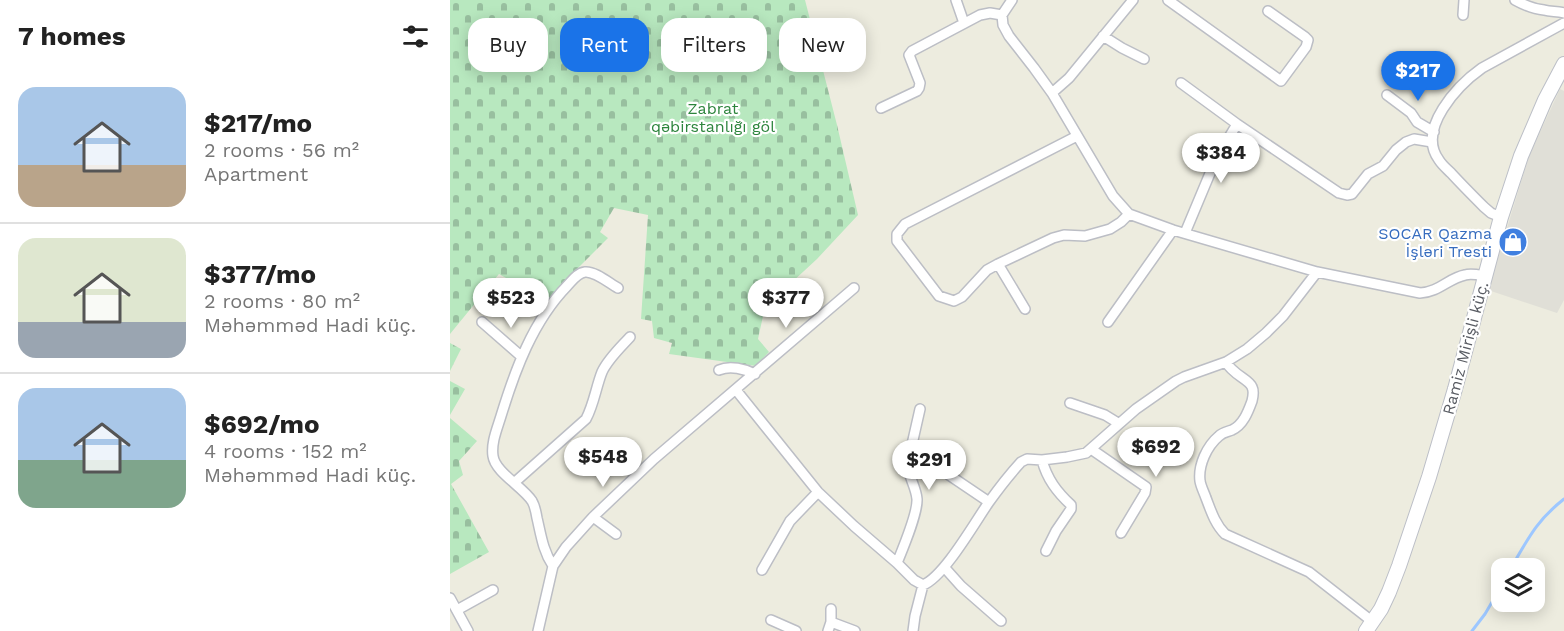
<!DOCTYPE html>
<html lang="en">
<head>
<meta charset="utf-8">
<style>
	body { margin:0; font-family:"Work Sans",sans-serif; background:#f2f2f2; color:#222; height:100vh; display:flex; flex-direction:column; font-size:22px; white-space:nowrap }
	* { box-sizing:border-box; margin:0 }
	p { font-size:20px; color:#767676 }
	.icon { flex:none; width:33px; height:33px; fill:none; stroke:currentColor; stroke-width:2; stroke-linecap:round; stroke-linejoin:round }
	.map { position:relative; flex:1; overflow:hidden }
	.sheet { display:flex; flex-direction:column; background:#fff; width:450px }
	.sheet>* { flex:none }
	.banner { position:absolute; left:18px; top:18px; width:570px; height:54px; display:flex; gap:12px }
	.fabs { position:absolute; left:1041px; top:558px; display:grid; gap:12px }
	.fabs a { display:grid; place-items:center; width:54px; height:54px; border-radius:12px; background:#fff; box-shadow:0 3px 15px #0003; font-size:30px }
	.price { position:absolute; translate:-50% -51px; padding:0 14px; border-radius:21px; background:#fff; color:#222; font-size:20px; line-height:39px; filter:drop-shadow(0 2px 3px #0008) }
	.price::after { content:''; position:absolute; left:50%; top:36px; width:18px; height:14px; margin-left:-9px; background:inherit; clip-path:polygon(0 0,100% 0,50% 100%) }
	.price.current { background:#1a73e8; color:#fff }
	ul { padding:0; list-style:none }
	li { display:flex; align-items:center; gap:18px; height:150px; padding:0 18px }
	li+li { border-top:2px solid #e0e0e0 }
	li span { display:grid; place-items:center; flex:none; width:168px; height:120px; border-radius:18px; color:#555 }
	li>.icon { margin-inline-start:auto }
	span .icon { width:72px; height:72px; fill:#fffc; stroke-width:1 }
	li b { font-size:26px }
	h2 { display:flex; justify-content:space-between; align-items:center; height:72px; padding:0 18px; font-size:26px }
	.pill { padding:0 21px; border-radius:18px; background:#fff; box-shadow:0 3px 15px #0003; font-size:21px; line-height:54px }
	.pill.current { background:#1a73e8; color:#fff }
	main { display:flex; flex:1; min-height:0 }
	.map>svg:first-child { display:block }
	.industrial { fill:#e0dfd7 }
	.cemetery { fill:url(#cemetery-stones) }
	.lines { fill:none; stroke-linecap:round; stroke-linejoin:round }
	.stream { stroke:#9dc7ff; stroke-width:3 }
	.street-casing { stroke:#bcbec5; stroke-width:12 }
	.secondary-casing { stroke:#bcbfc7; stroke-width:16 }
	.street { stroke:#fff; stroke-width:9 }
	.secondary { stroke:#fff; stroke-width:14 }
	.labels { text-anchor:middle; stroke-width:4.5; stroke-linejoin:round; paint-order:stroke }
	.park-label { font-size:16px; fill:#2d853d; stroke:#fff }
	.shop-label { font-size:16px; fill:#366cbe; stroke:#fff; text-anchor:end }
	.street-label { font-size:16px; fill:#585b62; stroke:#fff }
</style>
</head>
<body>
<main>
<section class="sheet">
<h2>7 homes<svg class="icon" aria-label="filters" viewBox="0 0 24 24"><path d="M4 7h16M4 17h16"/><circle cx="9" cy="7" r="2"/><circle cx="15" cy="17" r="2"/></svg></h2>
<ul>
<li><span style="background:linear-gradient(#a9c7e8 65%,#b9a48a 0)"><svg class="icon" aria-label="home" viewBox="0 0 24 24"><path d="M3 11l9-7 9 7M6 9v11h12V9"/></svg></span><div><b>$217/mo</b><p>2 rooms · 56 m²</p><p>Apartment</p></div></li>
<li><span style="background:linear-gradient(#dfe7d0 70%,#9aa5b1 0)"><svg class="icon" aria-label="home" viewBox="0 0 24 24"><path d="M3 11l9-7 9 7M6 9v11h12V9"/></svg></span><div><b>$377/mo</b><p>2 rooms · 80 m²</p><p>Məhəmməd Hadi küç.</p></div></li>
<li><span style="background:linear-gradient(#a9c7e8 60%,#7fa58c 0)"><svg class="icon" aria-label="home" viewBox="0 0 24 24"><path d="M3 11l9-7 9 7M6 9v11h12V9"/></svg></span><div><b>$692/mo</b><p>4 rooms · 152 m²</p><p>Məhəmməd Hadi küç.</p></div></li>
</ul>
</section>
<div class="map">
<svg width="1114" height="631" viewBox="0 0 1114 631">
	<defs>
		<pattern id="cemetery-stones" width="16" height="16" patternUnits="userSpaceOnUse" patternTransform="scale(1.5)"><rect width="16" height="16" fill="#b8e8bf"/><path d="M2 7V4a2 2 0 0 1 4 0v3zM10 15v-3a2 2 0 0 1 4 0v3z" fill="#98bf9f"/></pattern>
	</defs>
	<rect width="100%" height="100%" fill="#edecdf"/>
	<path class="industrial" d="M 1110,89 L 1114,91 L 1114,300 L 1107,313 L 1038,290 L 1079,156 Z"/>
	<path class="cemetery" d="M 0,0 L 355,0 L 387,125 L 408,215 L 367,259 L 315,307 L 308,339 L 319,352 L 306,366 L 219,354 L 222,343 L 204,338 L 202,321 L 191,319 L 198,215 L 164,208 L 150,232 L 158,238 L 107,289 L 97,301 L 49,274 L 0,334 Z
		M 0,343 L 11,349 L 0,371 Z
		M 0,381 L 15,389 L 0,415 Z
		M 0,418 L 27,441 L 9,461 L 13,475 L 1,484 L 39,552 L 0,574 Z"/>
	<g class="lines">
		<path class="stream" d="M 1061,568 C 1078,539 1086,521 1114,499
			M 1022,631 L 1035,614 L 1052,585"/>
		<g class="street-casing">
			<path id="street" d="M 506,0 L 514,23
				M 718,0 L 831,81 L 856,47 L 858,40 L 855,37 L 818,11
				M 1065,0 C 1074,5 1083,9 1094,10 C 1101,12 1107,11 1114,13
				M 552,15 L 562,0
				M 1013,15 L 1014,0
				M 653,36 L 672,48 L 694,59
				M 731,83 L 787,124 L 889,193 L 897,195 L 902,194 L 918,174 L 933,166 L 946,150 L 956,142 L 964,139 L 982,142
				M 602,93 L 619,78 L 683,0
				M 937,95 L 961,113 L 967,122 L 984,132
				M 431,108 L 467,91 L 469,88 L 470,83 L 459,55 L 462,51 L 530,15 L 540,13 L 552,15 L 553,25 L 559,36 L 584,68 L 602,93 L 663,196 L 679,214 L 723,230 L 867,272
				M 627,136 L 455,224 L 447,234 L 447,241 L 489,296 L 504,301 L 512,297 L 537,270 L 548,264 L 603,238 L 614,235 L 635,236 L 660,229 L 671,222 L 679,214
				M 1051,217 L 1041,213 L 1034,207 C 1023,196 1012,185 1001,173 C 997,169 992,165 989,160 C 966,129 1008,85 1032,68 L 1114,23
				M 735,233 L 766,159 L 787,124
				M 548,264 L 575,309
				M 32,322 L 72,357
				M 658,322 L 723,230
				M 776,362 C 783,375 799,379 802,387 C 804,391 803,397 802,401 C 798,412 793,425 782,430 C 777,432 773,432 769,436 C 757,446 748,465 750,481 C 751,487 754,492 756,498 C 761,511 765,524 775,534 L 859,572 L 923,622
				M 269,370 C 280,365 295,369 305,374
				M 286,390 L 368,492 L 404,526 L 447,563 L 464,580 L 473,585 C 494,577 525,522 539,502 C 549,488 560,474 571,462 L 577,459 L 592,460 L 617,457 L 636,453 L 686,409 L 726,381 L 734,377 L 776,362 L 797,349 L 816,333 L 833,316 L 867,272 L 970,293 C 989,292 999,278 1015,275 C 1021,273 1029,275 1035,276
				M 620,403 L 655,415 L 668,423
				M 641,449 L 696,487 L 695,493 L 671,533
				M 592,460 C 597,479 607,492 621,505 L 621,509 L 606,531 L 596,551
				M 499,475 L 539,502
				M 65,482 L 136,419 C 144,404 146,387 152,372 C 158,359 170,348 180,337
				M 143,517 L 166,534
				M 447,563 C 453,548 468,513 467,499 C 466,486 457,475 458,462 L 470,409
				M 103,566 C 93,551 91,535 87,518 C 86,512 85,506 82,501 C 73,487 45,472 43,456 C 41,443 47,429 51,416 C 65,370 83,321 117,286 C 122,281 127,273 135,272 C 145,271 159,283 168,288
				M 494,567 L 511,586 L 551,621
				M 312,570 L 340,521 L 368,492
				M 0,598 L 18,631
				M 7,610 L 43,590
				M 321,620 L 346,631
				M 381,622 L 405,631
				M 88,631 L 103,566 L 116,547 L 143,517 L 204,459 L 404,288
				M 378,631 L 381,622 L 381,609
				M 463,631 L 465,616 L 473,585"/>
		</g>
		<g class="secondary-casing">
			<path id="secondary" d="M 916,631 L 931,609 L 939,592 L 949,566 L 979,477 L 1005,389 L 1051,217 L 1071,156 L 1095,100 L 1114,64"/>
		</g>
		<use href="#street" class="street"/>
		<use href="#secondary" class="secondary"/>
	</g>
	<defs>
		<g id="shop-disc" transform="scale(1.5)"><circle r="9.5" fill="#3f7fe0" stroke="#fff"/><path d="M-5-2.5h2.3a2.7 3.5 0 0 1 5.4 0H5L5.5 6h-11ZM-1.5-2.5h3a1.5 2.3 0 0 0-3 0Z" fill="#fff"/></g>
	</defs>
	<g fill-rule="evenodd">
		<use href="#shop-disc" x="1063" y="242"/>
	</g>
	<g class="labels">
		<g class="park-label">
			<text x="263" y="114">Zabrat<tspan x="263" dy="18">qəbirstanlığı göl</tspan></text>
		</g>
		<g class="shop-label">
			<text x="1042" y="239">SOCAR Qazma<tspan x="1042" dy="18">İşləri Tresti</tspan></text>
		</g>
		<g class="street-label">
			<text transform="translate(1015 348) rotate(-75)" y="6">Ramiz Mirişli küç.</text>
		</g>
	</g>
</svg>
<div class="fabs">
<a><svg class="icon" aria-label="layers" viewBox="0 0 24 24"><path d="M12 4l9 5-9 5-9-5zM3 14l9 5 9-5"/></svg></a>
</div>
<b class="price current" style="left:968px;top:102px">$217</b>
<b class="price" style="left:771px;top:184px">$384</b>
<b class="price" style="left:61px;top:329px">$523</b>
<b class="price" style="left:336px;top:329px">$377</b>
<b class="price" style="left:706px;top:478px">$692</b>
<b class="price" style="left:153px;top:488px">$548</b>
<b class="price" style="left:479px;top:491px">$291</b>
<div class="banner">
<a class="pill">Buy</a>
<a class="pill current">Rent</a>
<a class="pill">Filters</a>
<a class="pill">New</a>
</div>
</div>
</main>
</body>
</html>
